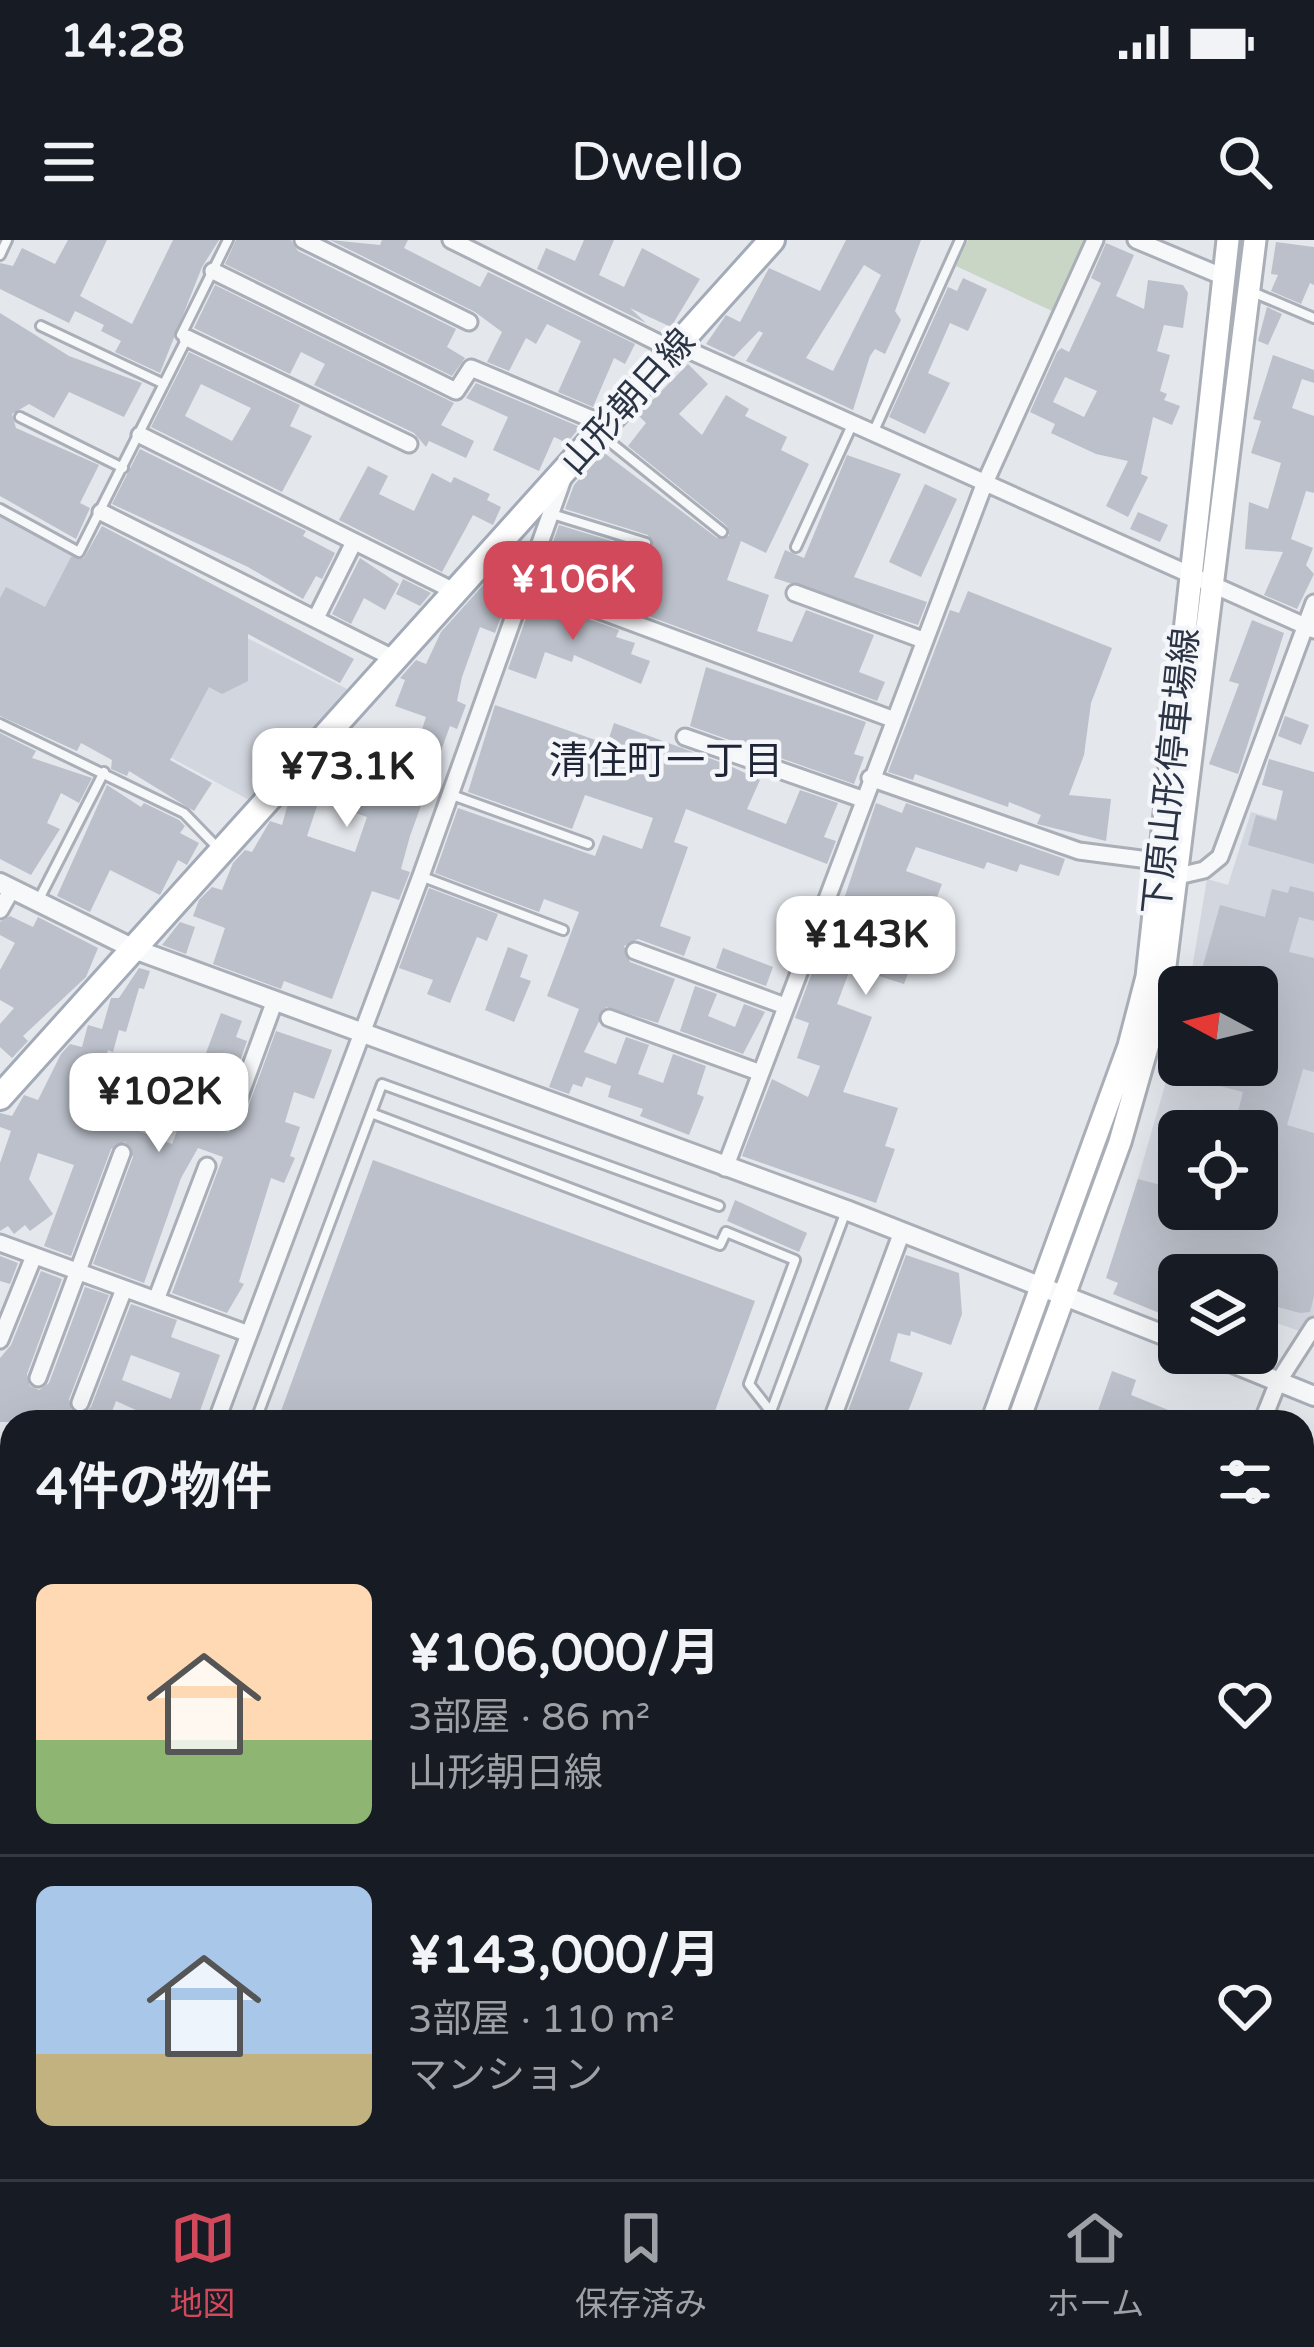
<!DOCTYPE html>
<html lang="ja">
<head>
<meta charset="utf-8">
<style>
	body { margin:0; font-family:"Varela Round","Noto Sans JP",sans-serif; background:#242831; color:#f1f3f6; height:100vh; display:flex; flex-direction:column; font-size:45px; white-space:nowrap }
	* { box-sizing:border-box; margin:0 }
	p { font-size:39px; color:#9ea1a6 }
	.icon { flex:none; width:66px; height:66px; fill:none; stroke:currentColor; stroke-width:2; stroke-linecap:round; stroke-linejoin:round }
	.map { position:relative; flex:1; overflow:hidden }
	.details { position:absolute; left:0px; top:1170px; width:1314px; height:771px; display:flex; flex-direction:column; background:#171b24; border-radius:36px 36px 0 0; box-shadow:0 12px 48px #0002 }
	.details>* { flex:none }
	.needle { width:78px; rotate:277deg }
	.tools { position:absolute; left:1158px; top:726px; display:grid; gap:24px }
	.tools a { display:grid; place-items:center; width:120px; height:120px; border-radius:18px; background:#171b24; box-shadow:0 12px 48px #0002; font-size:60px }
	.price { position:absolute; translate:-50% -102px; padding:0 27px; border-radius:24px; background:#fff; color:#222; font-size:39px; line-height:78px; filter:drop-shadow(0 3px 6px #0008) }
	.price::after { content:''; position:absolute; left:50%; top:72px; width:36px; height:27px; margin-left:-18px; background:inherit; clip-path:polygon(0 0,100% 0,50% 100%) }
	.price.on { background:#d1495b; color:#fff }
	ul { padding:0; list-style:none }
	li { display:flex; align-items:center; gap:36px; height:300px; padding:0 36px }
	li+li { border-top:3px solid #363941 }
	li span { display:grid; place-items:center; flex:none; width:336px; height:240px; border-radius:18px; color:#555 }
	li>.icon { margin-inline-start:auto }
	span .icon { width:144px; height:144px; fill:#fffc; stroke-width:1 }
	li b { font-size:51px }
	h2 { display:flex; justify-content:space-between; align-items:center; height:144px; padding:0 36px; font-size:51px }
	.status { display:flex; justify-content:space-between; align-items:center; height:84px; padding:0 60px; background:#171b24; direction:ltr }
	.status svg { height:33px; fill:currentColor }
	header { display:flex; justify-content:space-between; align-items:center; height:156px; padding:0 36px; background:#171b24; font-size:54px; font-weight:600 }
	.tab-bar { display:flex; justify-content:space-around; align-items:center; height:168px; border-top:3px solid #363941; background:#171b24; font-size:33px; color:#9ea1a6 }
	.tab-bar a { display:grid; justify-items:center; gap:6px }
	.tab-bar .on { color:#d1495b }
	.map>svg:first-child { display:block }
	.built { fill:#d2d6de; fill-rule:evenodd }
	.green { fill:#c9d6c5 }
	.building { fill:#bbc0ca; fill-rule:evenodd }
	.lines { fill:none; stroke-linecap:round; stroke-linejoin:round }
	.service-casing { stroke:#a9aeb7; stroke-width:14 }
	.minor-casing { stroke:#a9aeb7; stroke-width:21 }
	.tertiary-casing { stroke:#a9aeb7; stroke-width:24 }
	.secondary-casing { stroke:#a9aeb7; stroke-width:27 }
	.primary-casing { stroke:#a3abb8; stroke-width:30 }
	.service { stroke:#f7f8fa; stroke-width:8 }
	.minor { stroke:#f7f8fa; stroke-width:15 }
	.tertiary { stroke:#f7f8fa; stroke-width:18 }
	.secondary { stroke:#fff; stroke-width:21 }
	.primary { stroke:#fff; stroke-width:24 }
	.labels { text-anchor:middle; stroke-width:9; stroke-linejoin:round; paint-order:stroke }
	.street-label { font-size:36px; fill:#2b3445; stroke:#f4f6f9 }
	.neighbourhood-label { font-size:39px; fill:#1d2536; stroke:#f4f6f9 }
</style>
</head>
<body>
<div class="status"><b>14:28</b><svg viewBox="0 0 49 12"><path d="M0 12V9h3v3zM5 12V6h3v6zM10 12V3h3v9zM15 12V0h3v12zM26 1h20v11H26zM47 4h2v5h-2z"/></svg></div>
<header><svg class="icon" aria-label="menu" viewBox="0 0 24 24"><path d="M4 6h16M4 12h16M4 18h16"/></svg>Dwello<svg class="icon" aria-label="search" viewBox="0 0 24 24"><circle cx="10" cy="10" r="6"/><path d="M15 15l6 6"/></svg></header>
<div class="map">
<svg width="1314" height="1939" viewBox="0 0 1314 1939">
	<rect width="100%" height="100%" fill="#e4e7ec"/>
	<path class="built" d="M 0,269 L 79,312 L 351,451 L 251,561 L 18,435 L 0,464 Z
		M 1251,572 L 1314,590 L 1314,1075 L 1302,1092 L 1257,1076 L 1257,1035 L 1179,1035 L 1114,1021 L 1179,797 L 1179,825 L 1257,825 L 1257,747 L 1189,747 L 1207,639 L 1228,645 ZM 1179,891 L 1257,891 L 1257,969 L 1179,969 Z"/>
	<path class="green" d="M 968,0 L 1085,0 L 1052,71 L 956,26 Z"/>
	<path class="building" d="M 68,0 L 107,0 L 80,56 L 132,84 L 173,0 L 219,0 L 202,27 L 160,133 L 115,112 L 121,101 L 101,91 L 104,85 L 75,71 L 69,83 L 0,49 L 0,23 L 13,26 L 22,8 L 55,24 Z
		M 236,0 L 291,0 L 298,11 L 456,89 L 447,107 L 465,118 L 452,136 L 225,24 Z
		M 330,0 L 380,5 L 382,0 L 408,0 L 404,8 L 480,47 L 488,32 L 635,104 L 625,124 L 614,118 L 593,167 L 558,152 L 581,101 L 547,84 L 536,104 L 526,98 L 509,131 L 487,122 L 502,92 L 475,72 Z
		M 584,0 L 614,0 L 599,35 L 624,47 L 642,8 L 700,39 L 671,87 L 630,68 L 646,83 L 537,29 L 546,8 L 575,21 Z
		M 846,0 L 921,0 L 895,71 L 901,80 L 885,114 L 875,109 L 870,116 L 853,170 L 746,121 L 763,93 L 759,91 L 734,117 L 706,104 L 726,75 L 740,82 L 769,28 L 820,51 ZM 864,25 L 881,35 L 833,131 L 806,118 Z
		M 1276,2 L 1314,7 L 1314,45 L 1310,43 L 1301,64 L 1271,51 L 1278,35 L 1271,34 Z
		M 1106,3 L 1134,15 L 1116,56 L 1144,69 L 1148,40 L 1183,45 L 1188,53 L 1183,88 L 1164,85 L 1157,111 L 1170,115 L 1160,151 L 1167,154 L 1164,160 L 1180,166 L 1172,185 L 1153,177 L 1141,234 L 1148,237 L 1128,277 L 1106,266 L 1128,221 L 1096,214 L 1051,193 L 1055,184 L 1030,172 L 1057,112 L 1061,108 L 1069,112 L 1101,43 L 1091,38 ZM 1065,137 L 1097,151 L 1084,177 L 1053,162 Z
		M 963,38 L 987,49 L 968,91 L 950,83 L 928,133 L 950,143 L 925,194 L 889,177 L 948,47 L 957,51 Z
		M 215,45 L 454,163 L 441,185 L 474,201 L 466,218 L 429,201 L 426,207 L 414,193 L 314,145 L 325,124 L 301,112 L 290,134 L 194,88 Z
		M 1267,67 L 1282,74 L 1268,105 L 1258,101 Z
		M 0,73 L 69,116 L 142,143 L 124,177 L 69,152 L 54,178 L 29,164 L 12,174 L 16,188 L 99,225 L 80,263 L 90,268 L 76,299 L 0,256 Z
		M 189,112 L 300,165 L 290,186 L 312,196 L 282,252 L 151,187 ZM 201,144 L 251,168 L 232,201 L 185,176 Z
		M 1273,115 L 1314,130 L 1314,143 L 1302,139 L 1292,168 L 1314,176 L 1314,253 L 1306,251 L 1291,299 L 1313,308 L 1306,325 L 1314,334 L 1297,369 L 1264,355 L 1283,312 L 1245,309 L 1249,262 L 1268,269 L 1281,223 L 1251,213 L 1261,181 L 1253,179 Z
		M 688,124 L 708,144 L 679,174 L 702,195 L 726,155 L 749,169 L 745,176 L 787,197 L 781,210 L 809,224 L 766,313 L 741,301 L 727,340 L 769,355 L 757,391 L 792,402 L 806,370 L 874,395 L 859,432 L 885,442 L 877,461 L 541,336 L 559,285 L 644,311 L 653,307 L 648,295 L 565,269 L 574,245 L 603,212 L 717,298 L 729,296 L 727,286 L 628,206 L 646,183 L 638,175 Z
		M 476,143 L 580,187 L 567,203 L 554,197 L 539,231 L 493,210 L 508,177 L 466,158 Z
		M 140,209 L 306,291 L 303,296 L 335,313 L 322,339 L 316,336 L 303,359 L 248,327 L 112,264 Z
		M 847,215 L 901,234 L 854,337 L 927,362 L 918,385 L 774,338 L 785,310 L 804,318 Z
		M 368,226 L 388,236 L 379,254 L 414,271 L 432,233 L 451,243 L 454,237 L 490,254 L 487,260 L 501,267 L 493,285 L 473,275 L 442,332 L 339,280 Z
		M 925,244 L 957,259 L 921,337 L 889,322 Z
		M 1138,272 L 1168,285 L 1160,302 L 1130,289 Z
		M 102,286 L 354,419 L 340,443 L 248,394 L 248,441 L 222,454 L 209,447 L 170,520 L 212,543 L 194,571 L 129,531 L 127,536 L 111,529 L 112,520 L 81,503 L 77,511 L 0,476 L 0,358 L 6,347 L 45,367 L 71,317 L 84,318 Z
		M 520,304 L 526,308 L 495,393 L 480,387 L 462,437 L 457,461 L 466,465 L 457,489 L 450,486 L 410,596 L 401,629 L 410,632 L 399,660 L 372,651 L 332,759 L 284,741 L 281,749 L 213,724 L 225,688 L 193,676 L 199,660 L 212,647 L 222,650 L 233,623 L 245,610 L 252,612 L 270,581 L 282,585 L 289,560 L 317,530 L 365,548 L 385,490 L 418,502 L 426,477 L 395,466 L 405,440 L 400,438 L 416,420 L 426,424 L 441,392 ZM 319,560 L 367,577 L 355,612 L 307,596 Z
		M 360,318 L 399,344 L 385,370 L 364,358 L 351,384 L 332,374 Z
		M 403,339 L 431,353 L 420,366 L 396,354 Z
		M 968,351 L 1112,408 L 1091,463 L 1084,515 L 1069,555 L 1111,559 L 1106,601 L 1037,584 L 1041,575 L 1009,562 L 1008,567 L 915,534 L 913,540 L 888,532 L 950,370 L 959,373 Z
		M 533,359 L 619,390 L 616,397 L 635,403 L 631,414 L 650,421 L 641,444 L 574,415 L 572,422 L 545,412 L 536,439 L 508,429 Z
		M 1252,380 L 1284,393 L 1238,534 L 1209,524 L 1239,444 L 1229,441 Z
		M 706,427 L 866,482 L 854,514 L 864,517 L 854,544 L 690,486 Z
		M 495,465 L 607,504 L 614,483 L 728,525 L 760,540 L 747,569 L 786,584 L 800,550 L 838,563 L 824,597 L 836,601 L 827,624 L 686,569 L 674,602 L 688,607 L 660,686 L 691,697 L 684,716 L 638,699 L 624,706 L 630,722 L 675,739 L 658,783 L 606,767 L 584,812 L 616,824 L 626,797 L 649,805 L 638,834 L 663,843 L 673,814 L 706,826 L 697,854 L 704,857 L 689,895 L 640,876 L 643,869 L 608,857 L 611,846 L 586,837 L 582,847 L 573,844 L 569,854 L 549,847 L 579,769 L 547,756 L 579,672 L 544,659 L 539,672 L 435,633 L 458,568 L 595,616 L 603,595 L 642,609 L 653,578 L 585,555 L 572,589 L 468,552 Z
		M 1285,476 L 1309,485 L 1301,505 L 1278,496 Z
		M 0,493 L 36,511 L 32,518 L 92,538 L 79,563 L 61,553 L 47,583 L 60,589 L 31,635 L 0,619 Z
		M 1269,519 L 1314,532 L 1314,624 L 1248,605 L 1256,575 L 1276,581 L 1283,551 L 1262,545 Z
		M 107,545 L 141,567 L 144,563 L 179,580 L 185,586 L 180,593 L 199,603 L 187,625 L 178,620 L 160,655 L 110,630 L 90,672 L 57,656 Z
		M 876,563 L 902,573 L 906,563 L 1065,619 L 1059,636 L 1020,624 L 1017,632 L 987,622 L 984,629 L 916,607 L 906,631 L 942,644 L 904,744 L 851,727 L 837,764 L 872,777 L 843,852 L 898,868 L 885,906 L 895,909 L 876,963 L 742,916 L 772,839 L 808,857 L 820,826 L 797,818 L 809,783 L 795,778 L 828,690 L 833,692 Z
		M 1290,646 L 1314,652 L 1314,681 L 1299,677 L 1289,712 L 1314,718 L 1314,832 L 1303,829 L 1287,885 L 1314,893 L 1314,1056 L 1310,1072 L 1300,1073 L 1262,1063 L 1257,1035 L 1179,1031 L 1179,1081 L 1113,1054 L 1118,1043 L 1106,1038 L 1138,939 L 1179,950 L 1179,969 L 1257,969 L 1257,891 L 1233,891 L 1243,852 L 1220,846 L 1226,825 L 1257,825 L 1257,747 L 1197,747 L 1220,665 L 1265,677 L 1272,649 L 1288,653 Z
		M 429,648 L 498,674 L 487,701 L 477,697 L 450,763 L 427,754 L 433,740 L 399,728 Z
		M 10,676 L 33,687 L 38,677 L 98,708 L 86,737 L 23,796 L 28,801 L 12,818 L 0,807 L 0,784 L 14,768 L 0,760 L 0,730 L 15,703 L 0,695 L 0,682 Z
		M 180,682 L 195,687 L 186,714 L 162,705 Z
		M 508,707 L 528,715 L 520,737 L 531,741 L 514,782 L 485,770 Z
		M 723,708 L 773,727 L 766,746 L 716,728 Z
		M 139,728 L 150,731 L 144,749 L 139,748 L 126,792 L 119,790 L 113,812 L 108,810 L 96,847 L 105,850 L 96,874 L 172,904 L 221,773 L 242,781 L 236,797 L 247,801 L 233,841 L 221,837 L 209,871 L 210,879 L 228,892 L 242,884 L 276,791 L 332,810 L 314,859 L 294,852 L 285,882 L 300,887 L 290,916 L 295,918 L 284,943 L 271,938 L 239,1042 L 244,1044 L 227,1073 L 172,1053 L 223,917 L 198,908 L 181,938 L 144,1043 L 93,1024 L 133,917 L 125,902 L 111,909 L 71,1016 L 44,1006 L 74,925 L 38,913 L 29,939 L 53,974 L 30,991 L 25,985 L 14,994 L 8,986 L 0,991 L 0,923 L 11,891 L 0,887 L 0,873 L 12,876 L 24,855 L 38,860 L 61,814 L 70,804 L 82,807 L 88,785 L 102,789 L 111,758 L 119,758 Z
		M 695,746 L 717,754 L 708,776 L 735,787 L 744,764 L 765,772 L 743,814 L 680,791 Z
		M 373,920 L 755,1061 L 711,1182 L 277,1182 Z
		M 735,960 L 807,993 L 799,1012 L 727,981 Z
		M 906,1015 L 959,1033 L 962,1074 L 951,1105 L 911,1091 L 910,1096 L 898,1093 L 890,1121 L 923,1133 L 904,1182 L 844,1182 Z
		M 0,1016 L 18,1023 L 10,1044 L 0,1041 Z
		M 41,1031 L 62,1039 L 27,1134 L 30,1146 L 39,1150 L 49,1143 L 85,1047 L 109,1055 L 69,1159 L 72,1171 L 83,1175 L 91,1167 L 131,1064 L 177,1080 L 171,1097 L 220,1115 L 196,1182 L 162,1182 L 116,1161 L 108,1182 L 0,1182 L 0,1118 L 11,1105 ZM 131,1115 L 180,1133 L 171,1159 L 122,1140 Z
		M 1112,1131 L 1136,1140 L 1131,1155 L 1198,1182 L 1094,1182 Z"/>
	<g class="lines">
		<g class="service-casing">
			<path id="service" d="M 0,15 L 7,0
				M 1250,51 L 1314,78
				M 41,86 L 164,144
				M 20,177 L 123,228
				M 873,193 L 960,0
				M 600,194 L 722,292
				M 0,269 L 79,312 L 187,98 L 181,95 L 228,0
				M 552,274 L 646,303
				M 796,307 L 852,185
				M 0,484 L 184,573 L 216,606
				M 452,555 L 588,604
				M 423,637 L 563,690
				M 38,661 L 104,532
				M 371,873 L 720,1005 L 726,992 L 795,1020 L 749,1144 L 771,1172
				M 255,1182 L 382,844 L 719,966
				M 767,1182 L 846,971
				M 90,1939 L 93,1929"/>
		</g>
		<g class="minor-casing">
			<path id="minor" d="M 303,0 L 469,82
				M 451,0 L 673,110
				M 1136,0 L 1224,37
				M 213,31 L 456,151 L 471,128 L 606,185
				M 187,98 L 409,204
				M 677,105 L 1314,390
				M 140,195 L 456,352
				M 101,272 L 395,419
				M 528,344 L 892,479
				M 795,353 L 923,400
				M 316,378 L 354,302
				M 685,497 L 862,559
				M 870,538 L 1079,611 L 1164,622
				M 1178,636 L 1204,630 L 1220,617 L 1314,363
				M 0,670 L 12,649
				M 635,711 L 785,766
				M 609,778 L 761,833
				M 231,880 L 274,763
				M 725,928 L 984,245 L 1095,0
				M 0,1003 L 249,1094
				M 156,1060 L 207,926
				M 0,1100 L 34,1016
				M 38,1138 L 122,913
				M 80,1163 L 124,1049
				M 216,1182 L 421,636 L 563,239
				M 831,1182 L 902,992
				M 1262,1182 L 1278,1142 L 1314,1086
				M 0,1216 L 10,1220 L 0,1249
				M 0,1346 L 12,1351
				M 0,1614 L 12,1618
				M 1302,1650 L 1314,1654
				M 0,1766 L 12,1737
				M 978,1929 L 1009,1939
				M 556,1939 L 559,1929
				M 868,1939 L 871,1929"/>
		</g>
		<g class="tertiary-casing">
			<path id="tertiary" d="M 0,643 L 134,709 L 846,970 L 1179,1101
				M 1208,1113 L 1314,1156
				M 1302,1524 L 1314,1486
				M 1171,1939 L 1174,1929"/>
		</g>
		<g class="secondary-casing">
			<path id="secondary" d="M 992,1182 L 1129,806 L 1147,737 L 1228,0
				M 1018,1182 L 1120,902 L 1161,758 L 1255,0
				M 706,1939 L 709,1929
				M 738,1939 L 742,1929"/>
		</g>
		<g class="primary-casing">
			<path id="primary" d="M 0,857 L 772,0
				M 0,1821 L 12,1824
				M 0,1839 L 12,1842
				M 354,1929 L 394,1939
				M 424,1929 L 463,1939"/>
		</g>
		<use href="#service" class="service"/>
		<use href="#minor" class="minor"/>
		<use href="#tertiary" class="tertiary"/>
		<use href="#secondary" class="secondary"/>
		<use href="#primary" class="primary"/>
	</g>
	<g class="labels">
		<g class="street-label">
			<text transform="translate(627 161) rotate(-48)" y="13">山形朝日線</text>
			<text transform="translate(1170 531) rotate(-84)" y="13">下原山形停車場線</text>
		</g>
		<g class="neighbourhood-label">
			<text x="666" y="534">清住町一丁目</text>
		</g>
	</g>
</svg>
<div class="tools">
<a><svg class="needle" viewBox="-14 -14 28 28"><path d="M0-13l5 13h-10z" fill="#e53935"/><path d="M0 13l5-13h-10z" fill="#9ea1a6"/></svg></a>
<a><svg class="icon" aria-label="locate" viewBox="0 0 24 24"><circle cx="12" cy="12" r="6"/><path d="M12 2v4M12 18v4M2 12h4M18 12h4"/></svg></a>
<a><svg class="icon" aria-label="layers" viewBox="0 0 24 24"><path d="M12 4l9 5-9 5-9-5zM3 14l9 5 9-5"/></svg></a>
</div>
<b class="price on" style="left:573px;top:403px">¥106K</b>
<b class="price" style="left:347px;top:590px">¥73.1K</b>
<b class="price" style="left:866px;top:758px">¥143K</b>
<b class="price" style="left:159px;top:915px">¥102K</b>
<section class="details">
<h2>4件の物件<svg class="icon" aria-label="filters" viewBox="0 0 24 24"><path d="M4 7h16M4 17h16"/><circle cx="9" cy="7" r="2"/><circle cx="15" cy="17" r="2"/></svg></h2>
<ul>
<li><span style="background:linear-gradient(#ffd9b3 65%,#8fb573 0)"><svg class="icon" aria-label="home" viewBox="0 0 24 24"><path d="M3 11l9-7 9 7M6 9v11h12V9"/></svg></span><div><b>¥106,000/月</b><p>3部屋 · 86 m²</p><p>山形朝日線</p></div><svg class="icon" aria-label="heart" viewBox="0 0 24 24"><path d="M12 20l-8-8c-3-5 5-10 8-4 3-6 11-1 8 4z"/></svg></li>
<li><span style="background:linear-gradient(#a9c7e8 70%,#c2b280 0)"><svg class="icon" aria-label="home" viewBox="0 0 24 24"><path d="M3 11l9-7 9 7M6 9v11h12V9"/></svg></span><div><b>¥143,000/月</b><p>3部屋 · 110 m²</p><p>マンション</p></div><svg class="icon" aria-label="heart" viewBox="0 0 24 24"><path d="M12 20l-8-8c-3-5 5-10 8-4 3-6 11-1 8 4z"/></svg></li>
</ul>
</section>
</div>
<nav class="tab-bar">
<a class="on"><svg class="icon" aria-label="map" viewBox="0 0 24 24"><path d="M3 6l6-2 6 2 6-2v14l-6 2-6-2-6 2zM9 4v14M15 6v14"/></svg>地図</a>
<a><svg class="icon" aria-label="saved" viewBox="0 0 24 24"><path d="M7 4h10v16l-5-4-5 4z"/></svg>保存済み</a>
<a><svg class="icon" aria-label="home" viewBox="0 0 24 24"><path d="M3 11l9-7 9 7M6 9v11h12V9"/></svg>ホーム</a>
</nav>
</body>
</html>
